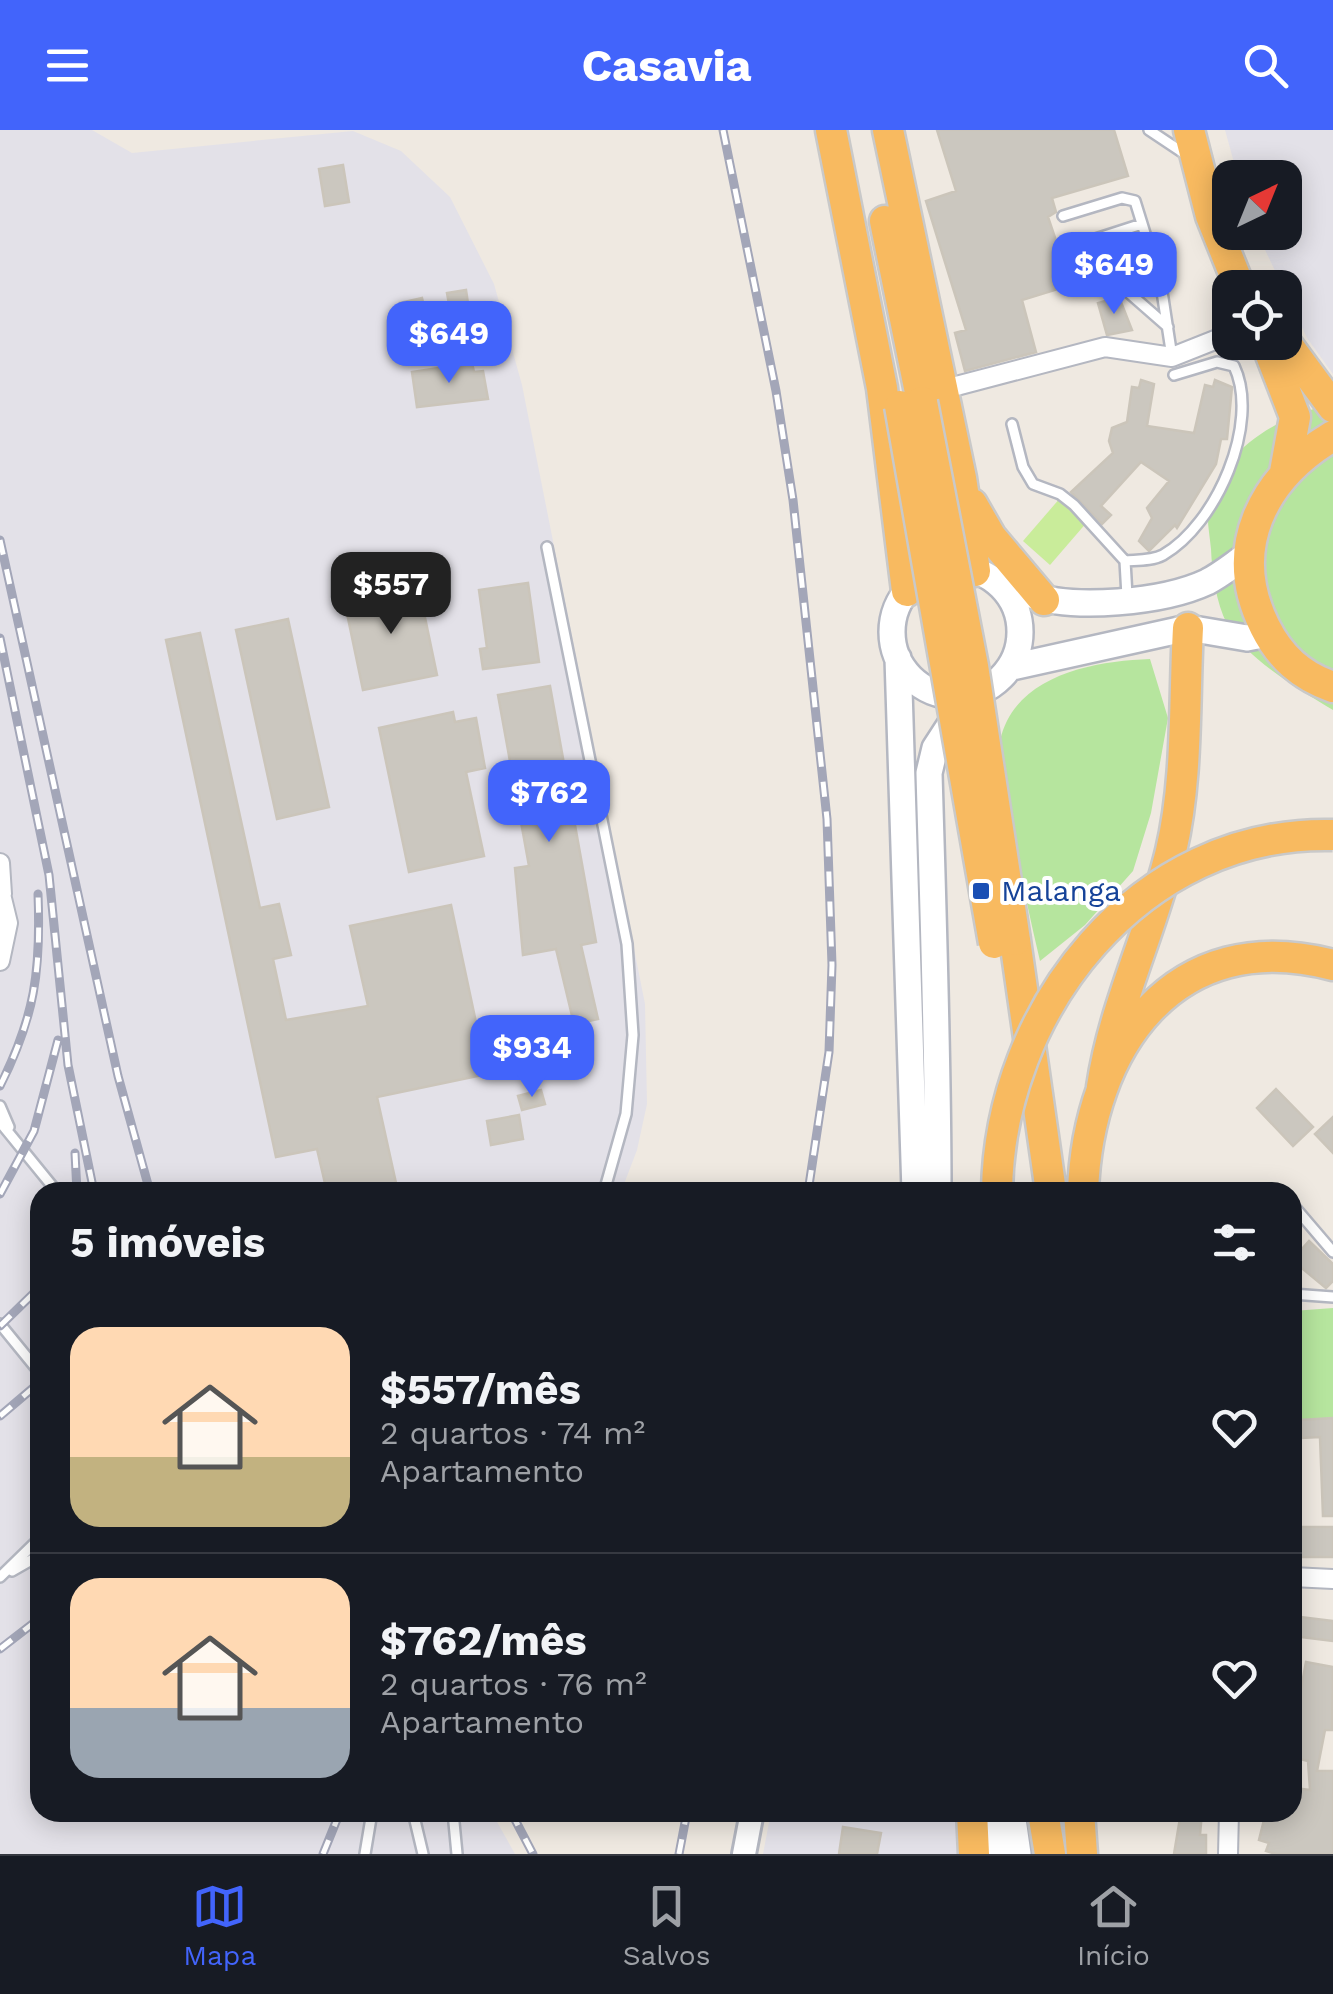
<!DOCTYPE html>
<html lang="pt">
<head>
<meta charset="utf-8">
<style>
	body { margin:0; font-family:"Work Sans",sans-serif; background:#20242c; color:#f1f3f6; height:100vh; display:flex; flex-direction:column; font-size:38px; white-space:nowrap }
	* { box-sizing:border-box; margin:0 }
	p { font-size:32px; color:#9ea1a6 }
	.icon { flex:none; width:55px; height:55px; fill:none; stroke:currentColor; stroke-width:2; stroke-linecap:round; stroke-linejoin:round }
	.map { position:relative; flex:1; overflow:hidden }
	.details { position:absolute; left:30px; top:1052px; width:1272px; height:640px; display:flex; flex-direction:column; background:#171b24; border-radius:30px; box-shadow:0 5px 25px #0003 }
	.details>* { flex:none }
	.needle { width:65px; rotate:43deg }
	.fabs { position:absolute; left:1212px; top:30px; display:grid; gap:20px }
	.fabs a { display:grid; place-items:center; width:90px; height:90px; border-radius:20px; background:#171b24; box-shadow:0 5px 25px #0003; font-size:50px }
	.price { position:absolute; translate:-50% -85px; padding:0 22px; border-radius:20px; background:#4264fb; color:#fff; font-size:32px; line-height:65px; filter:drop-shadow(0 2px 5px #0008) }
	.price::after { content:''; position:absolute; left:50%; top:60px; width:30px; height:22px; margin-left:-15px; background:inherit; clip-path:polygon(0 0,100% 0,50% 100%) }
	.price.selected { background:#222; color:#fff }
	ul { padding:0; list-style:none }
	li { display:flex; align-items:center; gap:30px; height:250px; padding:0 40px }
	li+li { border-top:2px solid #363941 }
	li span { display:grid; place-items:center; flex:none; width:280px; height:200px; border-radius:30px; color:#555 }
	li>.icon { margin-inline-start:auto }
	span .icon { width:120px; height:120px; fill:#fffc; stroke-width:1 }
	li b { font-size:42px }
	h2 { display:flex; justify-content:space-between; align-items:center; height:120px; padding:0 40px; font-size:42px }
	header { display:flex; justify-content:space-between; align-items:center; height:130px; padding:0 40px; background:#4264fb; color:#fff; font-size:45px; font-weight:700 }
	.tab-bar { display:flex; justify-content:space-around; align-items:center; height:140px; border-top:2px solid #363941; background:#171b24; font-size:28px; color:#9ea1a6 }
	.tab-bar a { display:grid; justify-items:center; gap:5px }
	.tab-bar .selected { color:#4264fb }
	.map>svg:first-child { display:block }
	.industrial { fill:#e3e1e8 }
	.green { fill:#b6e59e }
	.pitch { fill:#c9ec9a }
	.building { fill:#cbc7bf; stroke:#cbc5ba; stroke-width:2.5 }
	.lines { fill:none; stroke-linecap:round; stroke-linejoin:round }
	.service-casing { stroke:#b4b7c1; stroke-width:14 }
	.minor-casing { stroke:#b4b7c1; stroke-width:22 }
	.tertiary-casing { stroke:#b4b7c1; stroke-width:28 }
	.secondary-casing { stroke:#b4b7c1; stroke-width:30 }
	.trunk-casing { stroke:#c9c9c9; stroke-width:35 }
	.service { stroke:#fff; stroke-width:9 }
	.minor { stroke:#fff; stroke-width:18 }
	.tertiary { stroke:#fff; stroke-width:22 }
	.secondary { stroke:#fff; stroke-width:25 }
	.trunk { stroke:#f8ba60; stroke-width:30 }
	.rail-casing { stroke:#a3a6b8; stroke-width:9 }
	.rail { stroke:#fff; stroke-width:5; stroke-dasharray:15; stroke-linecap:butt }
	.trunk-bridge-casing { stroke:#c9c9c9; stroke-width:35; stroke-linecap:butt }
	.trunk-bridge { stroke:#f8ba60; stroke-width:30 }
	.transit-dot { fill:#1a4fb4; stroke:#fff; stroke-width:4 }
	.labels { text-anchor:middle; stroke-width:8; stroke-linejoin:round; paint-order:stroke }
	.transit-label { font-size:30px; fill:#164399; stroke:#fff; text-anchor:start }
</style>
</head>
<body>
<header><svg class="icon" aria-label="menu" viewBox="0 0 24 24"><path d="M4 6h16M4 12h16M4 18h16"/></svg>Casavia<svg class="icon" aria-label="search" viewBox="0 0 24 24"><circle cx="10" cy="10" r="6"/><path d="M15 15l6 6"/></svg></header>
<div class="map">
<svg width="1333" height="1724" viewBox="0 0 1333 1724">
	<rect width="100%" height="100%" fill="#efe9e1"/>
	<path class="industrial" d="M 0,0 L 92,0 L 132,23 L 353,1 L 401,21 L 450,67 L 494,154 L 522,255 L 645,874 L 647,974 L 637,1020 L 621,1062 L 40,1062 L 40,1682 L 492,1683 L 515,1724 L 0,1724 Z
		M 1225,0 L 1333,0 L 1333,244 L 1307,208 L 1257,103 L 1285,102 L 1285,48 L 1238,47 Z
		M 771,1682 L 969,1683 L 975,1724 L 763,1724 Z"/>
	<path class="green" d="M 1333,274 L 1333,580 C 1301,561 1244,527 1227,494 C 1216,472 1212,443 1211,419 C 1210,407 1207,393 1208,381 C 1214,322 1282,284 1333,274 Z
		M 1150,529 L 1168,588 L 1151,683 L 1133,741 L 1085,795 L 1040,831 C 1026,771 1013,711 1005,650 C 1003,639 998,622 1000,611 C 1014,545 1094,531 1150,529 Z
		M 1333,1178 L 1333,1303 L 1293,1303 L 1293,1181 Z"/>
	<path class="pitch" d="M 1061,367 L 1088,391 L 1050,435 L 1023,411 Z"/>
	<path class="building" d="M 937,0 L 1114,0 L 1128,46 L 1052,68 L 1056,82 L 1048,87 L 1071,155 L 1022,170 L 1036,222 L 965,241 L 955,203 L 966,200 L 926,71 L 956,61 Z
		M 343,35 L 349,72 L 325,76 L 319,39 Z
		M 466,160 L 470,187 L 452,191 L 447,163 Z
		M 1119,167 L 1132,200 L 1107,205 L 1098,173 Z
		M 422,168 L 429,197 L 407,201 L 400,173 Z
		M 472,233 L 474,242 L 483,241 L 488,269 L 417,277 L 412,242 Z
		M 1141,250 L 1154,254 L 1147,296 L 1194,303 L 1205,255 L 1213,257 L 1215,250 L 1232,257 L 1227,309 L 1221,309 L 1216,334 L 1177,398 L 1175,395 L 1149,421 L 1139,411 L 1152,388 L 1147,378 L 1169,351 L 1141,332 L 1101,376 L 1111,385 L 1102,394 L 1071,362 L 1113,323 L 1109,311 L 1112,298 L 1127,292 L 1132,257 L 1139,258 Z
		M 528,453 L 539,532 L 483,539 L 480,519 L 487,518 L 479,460 Z
		M 418,454 L 437,545 L 363,560 L 344,469 Z
		M 288,489 L 329,677 L 277,689 L 236,500 Z
		M 200,503 L 260,778 L 279,774 L 291,825 L 273,829 L 286,890 L 368,876 L 350,796 L 451,775 L 487,944 L 377,967 L 398,1062 L 327,1062 L 317,1019 L 276,1027 L 166,510 Z
		M 550,556 L 596,812 L 581,815 L 598,889 L 574,894 L 556,819 L 523,825 L 515,738 L 529,736 L 498,565 Z
		M 453,582 L 455,592 L 476,588 L 485,638 L 466,642 L 484,726 L 409,742 L 379,598 Z
		M 1276,959 L 1313,997 L 1293,1016 L 1257,978 Z
		M 541,960 L 545,974 L 522,980 L 518,966 Z
		M 519,985 L 523,1009 L 491,1015 L 487,991 Z
		M 1333,987 L 1333,1023 L 1315,1004 Z
		M 1309,1111 L 1333,1134 L 1333,1151 L 1326,1158 L 1292,1130 Z
		M 1333,1288 L 1333,1386 L 1323,1386 L 1320,1307 L 1302,1308 L 1301,1290 Z
		M 1292,1397 L 1333,1397 L 1333,1427 L 1292,1427 Z
		M 1292,1486 L 1333,1491 L 1333,1511 L 1292,1506 Z
		M 1306,1532 L 1333,1537 L 1332,1600 L 1325,1600 L 1317,1641 L 1333,1641 L 1333,1724 L 1276,1724 L 1266,1721 L 1269,1713 L 1259,1710 L 1266,1682 L 1292,1682 L 1294,1658 L 1310,1660 L 1308,1631 L 1292,1627 L 1292,1569 L 1299,1570 Z
		M 1181,1682 L 1202,1682 L 1200,1705 L 1206,1705 L 1206,1724 L 1174,1724 Z
		M 843,1697 L 881,1703 L 877,1724 L 839,1724 Z"/>
	<g class="lines">
		<g class="service-casing">
			<path id="service" d="M 1149,0 L 1188,26
				M 1063,86 L 1122,68 L 1135,71 L 1161,155 L 1172,227
				M 1142,94 L 1080,114 L 1078,122 L 1094,148 L 1128,162 L 1168,197
				M 1012,294 L 1023,337 L 1033,354 L 1060,364 L 1074,375 L 1125,431
				M 547,417 L 627,814 L 633,905 L 626,984 L 604,1062
				M 1127,466 L 1125,431 C 1137,430 1152,431 1163,425 C 1216,395 1261,293 1234,236 L 1217,232 L 1174,245
				M 0,976 L 9,997
				M 0,992 L 57,1062
				M 1273,1062 L 1283,1062
				M 1292,1074 L 1333,1122
				M 1292,1164 L 1333,1167
				M 0,1194 L 40,1243
				M 12,1441 L 40,1425
				M 0,1447 L 40,1408
				M 413,1682 L 423,1724
				M 453,1682 L 457,1724
				M 365,1724 L 372,1682"/>
		</g>
		<g class="minor-casing">
			<path id="minor" d="M 941,260 L 1105,217 L 1172,227 L 1230,204
				M 0,733 L 2,764
				M 0,760 L 8,793 L 0,831
				M 1292,1447 L 1333,1449
				M 1228,1724 L 1229,1682"/>
		</g>
		<g class="tertiary-casing">
			<path id="tertiary" d="M 744,1724 L 752,1682"/>
		</g>
		<g class="secondary-casing">
			<path id="secondary" d="M892 502a64 64 0 1 1 128 0a64 64 0 1 1-128 0Z
				M 1029,464 C 1073,481 1164,472 1207,452 C 1221,445 1234,434 1246,426
				M 898,528 L 915,1062
				M 1012,537 L 1188,498 L 1247,508 L 1268,504
				M 938,1062 C 938,922 933,783 929,643 L 935,618 L 959,581
				M 989,1682 L 996,1724
				M 1012,1682 L 1018,1724"/>
		</g>
		<g class="trunk-casing">
			<path id="trunk" d="M 831,0 L 882,258 L 907,461
				M 888,0 L 961,348 L 975,441
				M 1189,0 L 1211,86 L 1240,158
				M 885,91 L 922,272
				M 1266,212 L 1295,287 L 1285,342
				M 1285,212 L 1333,277
				M 1333,306 C 1262,348 1226,419 1265,497 C 1280,527 1301,546 1333,557
				M 972,374 L 991,407 L 1044,470
				M 1015,810 L 1051,1062
				M 1102,957 C 1114,875 1152,801 1171,721 C 1188,649 1184,571 1188,498
				M 1083,1062 C 1088,918 1174,793 1333,835
				M 972,1682 L 974,1724
				M 1043,1682 L 1050,1724
				M 1079,1682 L 1082,1724"/>
		</g>
		<use href="#service" class="service"/>
		<use href="#minor" class="minor"/>
		<use href="#tertiary" class="tertiary"/>
		<use href="#secondary" class="secondary"/>
		<use href="#trunk" class="trunk"/>
		<g class="rail-casing">
			<path id="rail" d="M 723,0 L 776,261 L 793,370 L 827,689 L 832,835 L 829,922 L 808,1062
				M 0,410 L 118,946 L 150,1062
				M 0,508 L 49,745 L 68,935 L 94,1062
				M 0,956 C 35,886 41,841 38,764
				M 75,1023 L 77,1062
				M 0,1064 L 34,1001 L 58,910
				M 0,1196 L 40,1157
				M 0,1286 L 40,1252
				M 0,1519 L 40,1488
				M 511,1682 L 533,1724
				M 323,1724 L 340,1682
				M 679,1724 L 687,1682"/>
		</g>
		<use href="#rail" class="rail"/>
		<g class="trunk-bridge-casing">
			<path id="trunk-bridge" d="M 922,272 L 973,536 L 1015,810
				M 900,276 L 994,813
				M 997,1062 C 999,880 1139,700 1333,705"/>
		</g>
		<use href="#trunk-bridge" class="trunk-bridge"/>
	</g>
	<rect class="transit-dot" x="971" y="751" width="20" height="20" rx="5"/>
	<g class="labels">
		<g class="transit-label">
			<text x="1001" y="771">Malanga</text>
		</g>
	</g>
</svg>
<div class="fabs">
<a><svg class="needle" viewBox="-14 -14 28 28"><path d="M0-13l5 13h-10z" fill="#e53935"/><path d="M0 13l5-13h-10z" fill="#9ea1a6"/></svg></a>
<a><svg class="icon" aria-label="locate" viewBox="0 0 24 24"><circle cx="12" cy="12" r="6"/><path d="M12 2v4M12 18v4M2 12h4M18 12h4"/></svg></a>
</div>
<b class="price" style="left:1114px;top:187px">$649</b>
<b class="price" style="left:449px;top:256px">$649</b>
<b class="price selected" style="left:391px;top:507px">$557</b>
<b class="price" style="left:549px;top:715px">$762</b>
<b class="price" style="left:532px;top:970px">$934</b>
<section class="details">
<h2>5 imóveis<svg class="icon" aria-label="filters" viewBox="0 0 24 24"><path d="M4 7h16M4 17h16"/><circle cx="9" cy="7" r="2"/><circle cx="15" cy="17" r="2"/></svg></h2>
<ul>
<li><span style="background:linear-gradient(#ffd9b3 65%,#c2b280 0)"><svg class="icon" aria-label="home" viewBox="0 0 24 24"><path d="M3 11l9-7 9 7M6 9v11h12V9"/></svg></span><div><b>$557/mês</b><p>2 quartos · 74 m²</p><p>Apartamento</p></div><svg class="icon" aria-label="heart" viewBox="0 0 24 24"><path d="M12 20l-8-8c-3-5 5-10 8-4 3-6 11-1 8 4z"/></svg></li>
<li><span style="background:linear-gradient(#ffd9b3 65%,#9aa5b1 0)"><svg class="icon" aria-label="home" viewBox="0 0 24 24"><path d="M3 11l9-7 9 7M6 9v11h12V9"/></svg></span><div><b>$762/mês</b><p>2 quartos · 76 m²</p><p>Apartamento</p></div><svg class="icon" aria-label="heart" viewBox="0 0 24 24"><path d="M12 20l-8-8c-3-5 5-10 8-4 3-6 11-1 8 4z"/></svg></li>
</ul>
</section>
</div>
<nav class="tab-bar">
<a class="selected"><svg class="icon" aria-label="map" viewBox="0 0 24 24"><path d="M3 6l6-2 6 2 6-2v14l-6 2-6-2-6 2zM9 4v14M15 6v14"/></svg>Mapa</a>
<a><svg class="icon" aria-label="saved" viewBox="0 0 24 24"><path d="M7 4h10v16l-5-4-5 4z"/></svg>Salvos</a>
<a><svg class="icon" aria-label="home" viewBox="0 0 24 24"><path d="M3 11l9-7 9 7M6 9v11h12V9"/></svg>Início</a>
</nav>
</body>
</html>
